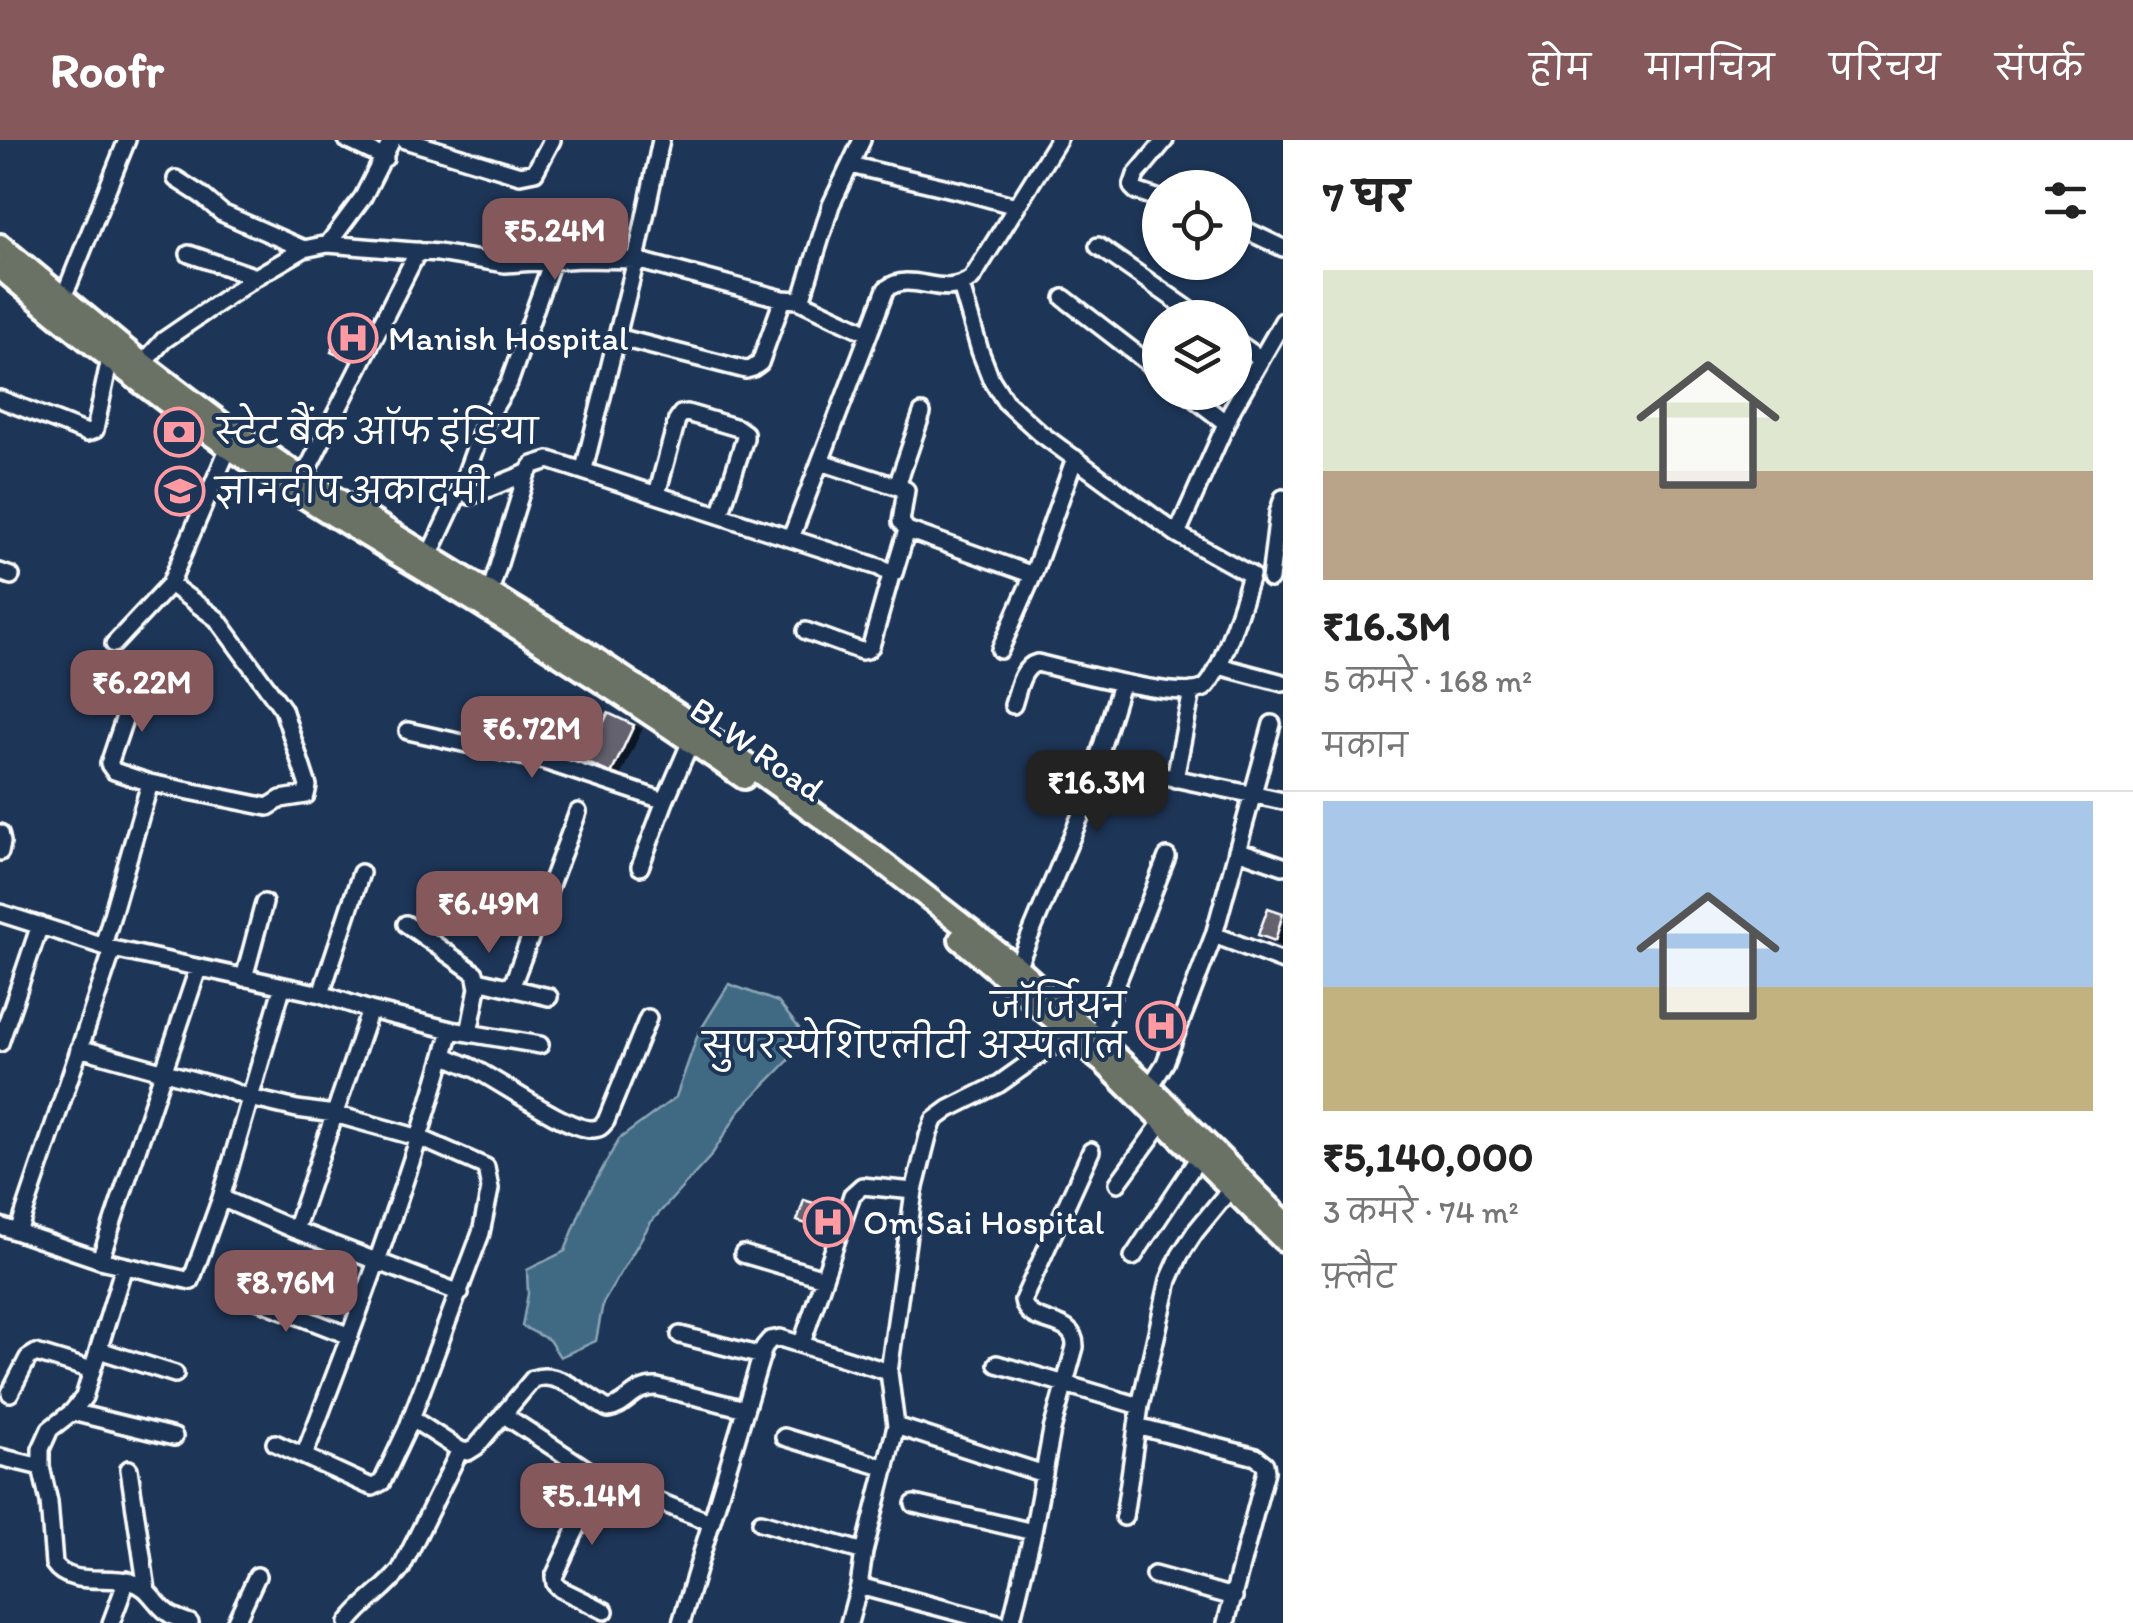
<!DOCTYPE html>
<html lang="hi">
<head>
<meta charset="utf-8">
<style>
	body { margin:0; font-family:Itim,"Playpen Sans Deva",sans-serif; background:#f2f2f2; color:#222; height:100vh; display:flex; flex-direction:column; font-size:38px; white-space:nowrap }
	* { box-sizing:border-box; margin:0 }
	p { font-size:32px; color:#767676 }
	.icon { flex:none; width:55px; height:55px; fill:none; stroke:currentColor; stroke-width:2; stroke-linecap:round; stroke-linejoin:round }
	.map { position:relative; flex:1; overflow:hidden }
	.sheet { display:flex; flex-direction:column; background:#fff; width:850px }
	.sheet>* { flex:none }
	.tools { position:absolute; left:1142px; top:30px; display:grid; gap:20px }
	.tools a { display:grid; place-items:center; width:110px; height:110px; border-radius:50%; background:#fff; box-shadow:0 2px 8px #0004; font-size:50px }
	.price { position:absolute; translate:-50% -85px; padding:0 22px; border-radius:20px; background:#85585c; color:#fff; font-size:32px; line-height:65px; filter:drop-shadow(0 2px 5px #0008) }
	.price::after { content:''; position:absolute; left:50%; top:60px; width:30px; height:22px; margin-left:-15px; background:inherit; clip-path:polygon(0 0,100% 0,50% 100%) }
	.price.on { background:#222; color:#fff }
	ul { padding:0; list-style:none }
	li { display:grid; align-content:center; gap:20px; height:530px; padding:0 40px }
	li+li { border-top:2px solid #e0e0e0 }
	li span { display:grid; place-items:center; height:310px; border-radius:0px; color:#555 }
	li>.icon { margin-inline-start:auto }
	span .icon { width:180px; height:180px; fill:#fffc; stroke-width:1 }
	li b { font-size:42px }
	h2 { display:flex; justify-content:space-between; align-items:center; height:120px; padding:0 40px; font-size:42px }
	header { display:flex; align-items:center; gap:60px; box-sizing:border-box; height:140px; padding:0 50px; background:#85585c; color:#fff }
	header strong { font-size:48px }
	nav { display:flex; gap:55px; margin-inline-start:auto; font-size:35px }
	main { display:flex; flex:1; min-height:0 }
	.map>svg:first-child { display:block }
	.water { fill:#3f6b84; stroke:#8ca6b5; stroke-width:2.5 }
	.building { fill:#656270; stroke:#fff; stroke-width:2.5; filter:url(#shadow) }
	.lines { fill:none; stroke-linecap:round; stroke-linejoin:round }
	.minor-casing { stroke:#fff; stroke-width:22 }
	.major-casing { stroke:#fff; stroke-width:28 }
	.minor { stroke:#1d3557; stroke-width:15 }
	.major { stroke:#6b7165; stroke-width:20 }
	.labels { text-anchor:middle; stroke-width:8; stroke-linejoin:round; paint-order:stroke }
	.poi-label { font-size:35px; fill:#fff; stroke:#1d3557; text-anchor:start }
	.street-label { font-size:35px; fill:#fff; stroke:#1d3557 }
</style>
</head>
<body>
<header>
<strong>Roofr</strong>
<nav><a>होम</a><a>मानचित्र</a><a>परिचय</a><a>संपर्क</a></nav>
</header>
<main>
<div class="map">
<svg width="1283" height="1483" viewBox="0 0 1283 1483">
	<defs>
		<filter id="shadow"><feDropShadow dx="7" dy="4" stdDeviation="0" flood-color="#0009"/></filter>
	</defs>
	<rect width="100%" height="100%" fill="#1d3557"/>
	<filter id="ink" filterUnits="userSpaceOnUse"><feTurbulence type="fractalNoise" baseFrequency=".01" numOctaves="2"/><feDisplacementMap in="SourceGraphic" scale="20" xChannelSelector="R" yChannelSelector="G"/><feConvolveMatrix kernelMatrix="1 2 1 2 8 2 1 2 1" color-interpolation-filters="sRGB"/></filter>
	<g filter="url(#ink)">
		<path class="water" d="M 729,844 L 778,862 L 799,888 L 788,921 L 740,970 L 711,1016 L 651,1082 L 603,1163 L 596,1201 L 560,1217 L 549,1200 L 522,1186 L 528,1154 L 527,1130 L 565,1111 L 585,1060 L 619,999 L 676,957 L 698,894 Z"/>
		<path class="building" d="M 347,174 L 368,183 L 352,221 L 331,212 Z
			M 608,573 L 634,585 L 611,634 L 586,622 Z
			M 1268,768 L 1283,773 L 1275,801 L 1258,795 Z
			M 1149,867 L 1179,877 L 1169,907 L 1139,898 Z
			M 804,1060 L 833,1069 L 826,1090 L 797,1081 Z"/>
		<g class="lines">
			<g class="minor-casing">
				<path id="minor" d="M 347,0 L 385,18
					M 405,0 L 520,35 L 535,32 L 552,0
					M 850,25 L 965,52 L 1016,66
					M 176,39 L 201,55 L 222,73 L 304,109
					M 1160,59 L 1136,51 L 1132,47 L 1136,35 L 1165,0
					M 1235,85 L 1283,108
					M 328,104 L 363,57 L 392,0
					M 1098,106 L 1201,178
					M 189,114 L 256,137
					M 961,146 L 980,211 L 991,239 L 1005,261 L 1040,293 L 1177,394
					M 1064,158 L 1160,232
					M 798,160 L 868,193
					M 58,166 L 69,144 L 127,0
					M 617,197 L 746,230 L 753,228 L 760,223 L 783,159
					M 1235,201 L 1261,219
					M 138,229 L 164,200 L 256,137 L 304,109 L 328,104 L 438,113 L 505,124 L 581,119 L 636,120 L 783,159 L 798,160 L 803,155 L 831,65 L 862,0
					M 1186,252 L 1226,283
					M 0,259 L 87,293 L 95,290 L 110,218
					M 821,322 L 902,348 L 906,350 L 901,382 L 907,390 L 1033,435
					M 584,329 L 636,120 L 661,0
					M 300,344 L 418,111
					M 897,346 L 922,273
					M 657,354 L 677,280 L 681,274 L 687,273 L 738,288 L 745,293 L 745,298 L 720,375
					M 470,356 L 527,333
					M 791,398 L 886,149 C 913,129 942,161 972,138 L 1058,0
					M 429,416 L 459,352 L 484,284 L 509,243 L 552,121
					M 0,432 L 11,436
					M 894,433 L 907,390
					M 1270,439 L 1278,373 L 1283,358
					M 488,459 L 527,333 L 533,325 L 549,320 L 879,427 L 889,433 L 890,439 L 871,506 L 867,510 L 861,511 L 806,491
					M 114,504 L 170,444 L 229,307
					M 1000,510 L 1033,435 L 1075,318
					M 1219,526 L 1283,543
					M 135,547 L 109,624 L 114,631 L 150,643 L 268,667 L 281,659 L 306,655 L 308,646 L 283,569 L 217,479 L 170,444
					M 1013,565 C 1018,551 1021,527 1037,523 C 1065,530 1183,561 1204,548 C 1220,537 1244,457 1251,435 L 1177,394 L 1233,268 L 1283,181
					M 408,591 L 544,621 L 665,661
					M 1097,622 L 1283,661
					M 1175,639 L 1192,551
					M 0,693 L 2,702 L 0,712
					M 1237,710 L 1283,726
					M 640,727 L 665,661 L 691,601
					M 0,773 L 113,809 L 321,854 L 370,870 L 451,890 L 540,905
					M 406,784 L 475,833 L 478,848 L 469,893
					M 1214,795 L 1283,821
					M 103,806 L 150,643
					M 1017,827 L 1080,677 L 1121,544
					M 244,838 L 264,763
					M 478,840 L 549,857
					M 511,848 L 578,672
					M 321,854 L 361,733
					M 1095,898 L 1167,717
					M 0,903 L 40,785
					M 79,908 L 226,949 L 250,958 L 297,969 L 334,974 L 420,998 L 486,1027 L 490,1049 L 481,1093 L 407,1289 L 382,1342 L 373,1347 L 367,1345 L 275,1303
					M 444,915 C 454,920 464,924 473,928 C 499,941 569,991 593,989 C 601,988 601,987 606,981 L 648,878
					M 1150,947 L 1165,923 L 1214,795 L 1272,584
					M 1118,1043 L 1163,981
					M 221,1058 L 282,848
					M 0,1086 L 100,1120 L 191,1141 L 221,1058 L 295,1090 L 460,1153
					M 295,1090 L 370,870
					M 18,1092 L 113,809
					M 743,1114 L 824,1138
					M 1133,1117 L 1199,1017
					M 100,1120 L 198,829
					M 124,1126 L 84,1257 L 72,1272 L 50,1289 L 41,1309 L 41,1327 L 49,1362 L 54,1424 C 69,1447 107,1435 131,1442 C 149,1446 154,1463 168,1473 C 174,1478 183,1480 190,1483
					M 239,1153 L 350,1196
					M 680,1195 L 762,1216
					M 802,1203 L 852,1055 L 862,1046 L 914,1051
					M 99,1210 L 175,1234
					M 997,1224 L 1140,1266
					M 10,1253 L 28,1218 L 36,1213 L 92,1230
					M 72,1272 L 174,1297
					M 504,1275 L 600,1338 L 710,1382
					M 411,1278 L 460,1310 L 468,1312 L 476,1307 L 533,1239 C 557,1229 587,1257 608,1269 C 628,1266 633,1246 657,1247 L 745,1269
					M 896,1286 L 1044,1334
					M 1137,1286 L 1256,1317 L 1265,1324 L 1266,1331 L 1226,1483
					M 784,1297 L 886,1328
					M 304,1316 C 358,1176 411,1035 451,890
					M 0,1317 L 41,1327
					M 129,1329 L 147,1450
					M 600,1338 L 554,1437 L 555,1444 L 560,1449 L 605,1471
					M 914,1364 L 1033,1392
					M 1124,1377 L 1140,1266 L 1169,1140 L 1180,1115 L 1195,1092 L 1231,1048
					M 761,1382 L 864,1412
					M 1154,1435 L 1234,1457
					M 859,1446 L 998,1483
					M 111,1483 L 127,1440
					M 235,1483 L 257,1436
					M 348,1483 C 363,1462 386,1450 401,1429 L 460,1310
					M 681,1483 L 764,1207 L 770,1200 L 780,1198 L 889,1232
					M 849,1483 L 859,1446 L 864,1412 L 896,1286 L 889,1232 L 914,1051 L 928,996 L 934,980 L 949,969 L 999,944 L 1068,895
					M 1011,1483 L 1033,1392 L 1052,1290 L 1075,1207 C 1076,1174 1027,1189 1023,1160 L 1091,1011"/>
			</g>
			<g class="major-casing">
				<path id="major" d="M 0,105 L 142,223 L 224,285 L 303,338 L 590,515 L 679,575 L 873,715 L 1017,827 L 1150,947 L 1283,1080
					M 0,128 C 73,190 148,251 227,306 C 310,364 398,414 484,467 C 572,522 659,579 744,638
					M 960,799 L 1063,887 L 1068,895 L 1105,924 L 1283,1100"/>
			</g>
			<use href="#minor" class="minor"/>
			<use href="#major" class="major"/>
		</g>
	</g>
	<defs>
		<g id="hospital-ring" transform="scale(2.5)"><circle r="9.5" fill="#1d3557" stroke="#ff9aa2" stroke-width="1.5"/><path d="M-5-5h3v3.5h4V-5h3V5h-3V1.5h-4V5h-3Z" fill="#ff9aa2"/></g>
		<g id="bank-ring" transform="scale(2.5)"><circle r="9.5" fill="#1d3557" stroke="#ff9aa2" stroke-width="1.5"/><path d="M-6-4H6V4H-6ZM0-2.3a2.3 2.3 0 1 0 0 4.6a2.3 2.3 0 1 0 0-4.6Z" fill="#ff9aa2"/></g>
		<g id="school-ring" transform="scale(2.5)"><circle r="9.5" fill="#1d3557" stroke="#ff9aa2" stroke-width="1.5"/><path d="M0-5L7-2L0 1L-7-2ZM-4 1L0 2.5L4 1V4Q0 6-4 4Z" fill="#ff9aa2"/></g>
	</defs>
	<g fill-rule="evenodd">
		<use href="#hospital-ring" x="353" y="198"/>
		<use href="#bank-ring" x="179" y="292"/>
		<use href="#school-ring" x="180" y="351"/>
		<use href="#hospital-ring" x="1161" y="886"/>
		<use href="#hospital-ring" x="828" y="1082"/>
	</g>
	<g class="labels">
		<g class="poi-label">
			<text x="388" y="210">Manish Hospital</text>
			<text x="214" y="304">स्टेट बैंक ऑफ इंडिया</text>
			<text x="215" y="363">ज्ञानदीप अकादमी</text>
			<text x="1126" y="878" text-anchor="end">जाॅर्जियन<tspan x="1126" dy="40">सुपरस्पेशिएलीटी अस्पताल</tspan></text>
			<text x="863" y="1094">Om Sai Hospital</text>
		</g>
		<g class="street-label">
			<text transform="translate(757 609) rotate(35)" y="12">BLW Road</text>
		</g>
	</g>
</svg>
<div class="tools">
<a><svg class="icon" aria-label="locate" viewBox="0 0 24 24"><circle cx="12" cy="12" r="6"/><path d="M12 2v4M12 18v4M2 12h4M18 12h4"/></svg></a>
<a><svg class="icon" aria-label="layers" viewBox="0 0 24 24"><path d="M12 4l9 5-9 5-9-5zM3 14l9 5 9-5"/></svg></a>
</div>
<b class="price" style="left:555px;top:143px">₹5.24M</b>
<b class="price" style="left:142px;top:595px">₹6.22M</b>
<b class="price" style="left:532px;top:641px">₹6.72M</b>
<b class="price on" style="left:1097px;top:695px">₹16.3M</b>
<b class="price" style="left:489px;top:816px">₹6.49M</b>
<b class="price" style="left:286px;top:1195px">₹8.76M</b>
<b class="price" style="left:592px;top:1408px">₹5.14M</b>
</div>
<section class="sheet">
<h2>7 घर<svg class="icon" aria-label="filters" viewBox="0 0 24 24"><path d="M4 7h16M4 17h16"/><circle cx="9" cy="7" r="2"/><circle cx="15" cy="17" r="2"/></svg></h2>
<ul>
<li><span style="background:linear-gradient(#dfe7d0 65%,#b9a48a 0)"><svg class="icon" aria-label="home" viewBox="0 0 24 24"><path d="M3 11l9-7 9 7M6 9v11h12V9"/></svg></span><div><b>₹16.3M</b><p>5 कमरे · 168 m²</p><p>मकान</p></div></li>
<li><span style="background:linear-gradient(#a9c7e8 60%,#c2b280 0)"><svg class="icon" aria-label="home" viewBox="0 0 24 24"><path d="M3 11l9-7 9 7M6 9v11h12V9"/></svg></span><div><b>₹5,140,000</b><p>3 कमरे · 74 m²</p><p>फ़्लैट</p></div></li>
</ul>
</section>
</main>
</body>
</html>
